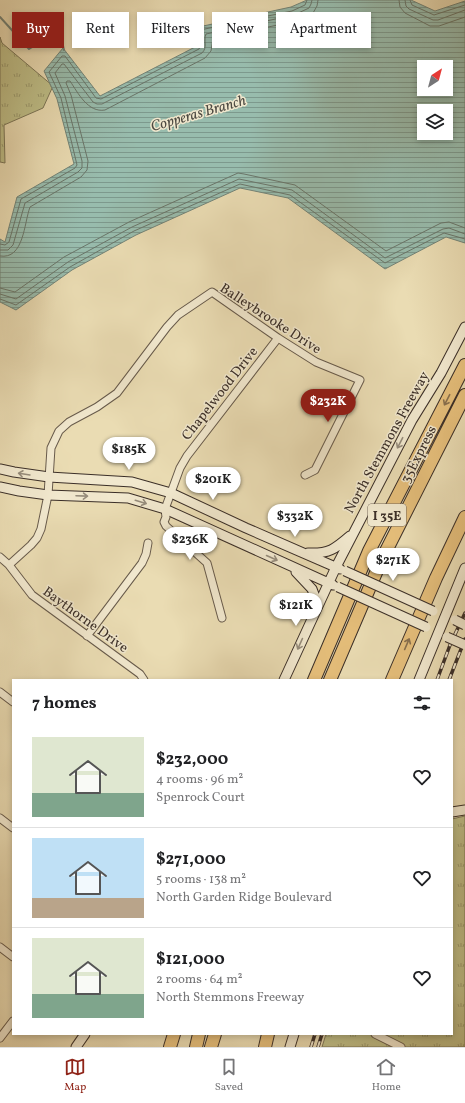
<!DOCTYPE html>
<html lang="en">
<head>
<meta charset="utf-8">
<style>
	body { margin:0; font-family:Vollkorn,serif; background:#f6f6f6; color:#202124; height:100vh; display:flex; flex-direction:column; font-size:15px; white-space:nowrap }
	* { box-sizing:border-box; margin:0 }
	p { font-size:13px; color:#757577 }
	.icon { flex:none; width:22px; height:22px; fill:none; stroke:currentColor; stroke-width:2; stroke-linecap:round; stroke-linejoin:round }
	.map { position:relative; flex:1; overflow:hidden }
	.drawer { position:absolute; left:12px; top:679px; width:441px; height:356px; display:flex; flex-direction:column; background:#fff; border-radius:0px; box-shadow:0 2px 6px #0003 }
	.drawer>* { flex:none }
	.hud { position:absolute; left:12px; top:12px; width:441px; height:36px; display:flex; gap:8px }
	.needle { width:26px; rotate:36deg }
	.fabs { position:absolute; left:417px; top:60px; display:grid; gap:8px }
	.fabs a { display:grid; place-items:center; width:36px; height:36px; border-radius:0px; background:#fff; box-shadow:0 2px 6px #0003; font-size:20px }
	.price { position:absolute; translate:-50% -34px; padding:0 9px; border-radius:14px; background:#fff; color:#222; font-size:13px; line-height:26px; filter:drop-shadow(0 1px 2px #0008) }
	.price::after { content:''; position:absolute; left:50%; top:24px; width:12px; height:9px; margin-left:-6px; background:inherit; clip-path:polygon(0 0,100% 0,50% 100%) }
	.price.selected { background:#8f2418; color:#fff }
	ul { padding:0; list-style:none }
	li { display:flex; align-items:center; gap:12px; height:100px; padding:0 20px }
	li+li { border-top:1px solid #e0e0e0 }
	li span { display:grid; place-items:center; flex:none; width:112px; height:80px; border-radius:0px; color:#555 }
	li>.icon { margin-inline-start:auto }
	span .icon { width:48px; height:48px; fill:#fffc; stroke-width:1 }
	li b { font-size:17px }
	h2 { display:flex; justify-content:space-between; align-items:center; height:48px; padding:0 20px; font-size:17px }
	.pill { padding:0 14px; border-radius:0px; background:#fff; box-shadow:0 2px 6px #0003; font-size:14px; line-height:36px }
	.pill.selected { background:#8f2418; color:#fff }
	.menu { display:flex; justify-content:space-around; align-items:center; height:56px; border-top:1px solid #e0e0e0; background:#fff; font-size:11px; color:#757577 }
	.menu a { display:grid; justify-items:center; gap:2px }
	.menu .selected { color:#8f2418 }
	.map>svg:first-child { display:block }
	.park { fill:url(#park-tufts); stroke:#7c7658 }
	.water { fill:url(#water-rules); stroke:#738478; fill-rule:evenodd }
	.lines { fill:none; stroke-linecap:round; stroke-linejoin:round }
	.shore { stroke:#6a766a; stroke-width:1 }
	.stream { stroke:#738478; stroke-width:2 }
	.street-casing { stroke:#675a4b; stroke-width:9 }
	.secondary-casing { stroke:#3b2f28; stroke-width:11 }
	.highway-casing { stroke:#3b2f28; stroke-width:14 }
	.street { stroke:#f1e8ce; stroke-width:7 }
	.secondary { stroke:#f1e8ce; stroke-width:9 }
	.highway { stroke:#e5be7a; stroke-width:12 }
	.rail-casing { stroke:#3b2f28; stroke-width:3.5 }
	.rail { stroke:#f1e8ce; stroke-width:2; stroke-dasharray:6; stroke-linecap:butt }
	.secondary-bridge-casing { stroke:#3b2f28; stroke-width:11; stroke-linecap:butt }
	.secondary-bridge { stroke:#f1e8ce; stroke-width:9 }
	.oneway { stroke:#886f4d }
	.oneway2 { stroke:#968c7b }
	.labels { text-anchor:middle; stroke-width:3; stroke-linejoin:round; paint-order:stroke }
	.shield { fill:#f1e8ce; stroke:#72665a; stroke-width:1 }
	.shield-label { font-size:13px; font-weight:bold; fill:#3b2f28 }
	.street-label { font-size:14px; fill:#3b2f28; stroke:#f1e8ce }
	.water-label { font-size:15px; font-style:italic; fill:#4e4b43; stroke:#f1e8ce }
</style>
</head>
<body>
<div class="map">
<svg width="465" height="1047" viewBox="0 0 465 1047">
	<defs>
		<pattern id="park-tufts" width="24" height="20" patternUnits="userSpaceOnUse"><rect width="24" height="20" fill="#bebe88"/><path d="M3 7l-1-3M5 7V3M7 7l1-3M15 17l-1-3M17 17v-4M19 17l1-3" fill="none" stroke="#9c9b6f"/></pattern>
		<pattern id="water-rules" width="6" height="5" patternUnits="userSpaceOnUse"><rect width="6" height="5" fill="#98bcad"/><path d="M0 2.5h6" fill="none" stroke="#7d998d"/></pattern>
	</defs>
	<rect width="100%" height="100%" fill="#eadcb3"/>
	<filter id="stains"><feTurbulence type="fractalNoise" baseFrequency=".005" numOctaves="4"/><feColorMatrix values="0 0 0 0 .2 0 0 0 0 .09 0 0 0 0 .02 0 0 0 .5 -.17"/></filter>
	<radialGradient id="worn" r=".72"><stop offset=".6" stop-color="#630" stop-opacity="0"/><stop offset="1" stop-color="#630" stop-opacity=".3"/></radialGradient>
	<path class="park" d="M 0,37 L 2,43 L 53,86 L 43,108 L 4,125 L 5,163 L 0,162 Z
		M 465,816 L 465,1047 L 322,1047 L 326,1034 L 452,1034 L 452,819 Z"/>
	<path class="water" d="M 307,0 L 411,0 L 435,11 L 465,1 L 465,243 L 446,237 L 385,269 L 288,198 L 240,188 L 136,235 L 72,270 L 16,310 L 0,302 L 0,239 L 5,242 L 17,197 L 74,164 L 57,99 L 44,71 L 63,48 L 100,96 L 197,46 L 194,28 L 291,7 ZM 424,67 L 446,67 L 446,89 L 424,89 ZM 424,111 L 446,111 L 446,133 L 424,133 Z"/>
	<g class="lines">
		<path class="shore" d="M 399,0 L 400,7 L 405,13 L 430,26 L 439,26 L 465,17
			M 405,0 L 406,6 L 409,9 L 433,20 L 438,20 L 465,10
			M 410,0 L 412,5 L 434,15 L 465,5
			M 0,244 L 5,245 L 9,242 L 21,199 L 75,168 L 77,165 L 61,98 L 49,72 L 62,56 L 65,56 L 96,98 L 101,99 L 199,49 L 201,45 L 199,32 L 200,30 L 292,11 L 305,5 L 307,0
			M 0,250 L 8,250 L 13,245 L 25,203 L 78,172 L 82,168 L 82,161 L 65,96 L 55,73 L 62,64 L 64,64 L 93,102 L 97,104 L 102,104 L 202,53 C 208,47 203,41 206,34 L 294,15 L 309,8 L 311,4 L 312,0
			M 0,256 C 24,260 24,223 30,207 L 81,177 L 87,170 L 88,161 L 71,95 L 66,83 L 67,81 L 70,81 C 78,93 88,113 105,110 L 205,58 L 211,51 L 213,39 L 296,21 L 313,13 L 317,6 L 318,0
			M 0,288 L 15,292 L 64,257 L 129,222 L 238,173 L 244,174 L 295,185 L 386,251 L 441,223 L 449,222 L 465,228
			M 0,294 L 16,299 L 68,262 L 132,227 L 239,179 L 292,190 L 385,258 L 443,229 L 449,228 L 465,234
			M 0,299 L 16,305 L 70,267 L 134,231 L 240,184 L 290,195 L 385,263 L 444,233 L 465,239"/>
		<path class="stream" d="M 0,17 L 29,49 L 49,37 L 61,37 L 64,50"/>
		<g class="street-casing">
			<path id="street" d="M 0,557 L 9,565 L 32,595 L 140,674 L 144,680
				M 9,565 L 31,545 L 37,538 L 41,529 L 48,495 L 51,448 L 59,431 L 69,422 L 97,407 L 117,393 L 167,327 L 178,315 L 212,292 L 278,338 L 316,362 L 360,380 L 315,470 L 305,475
				M 222,618 L 207,563 L 166,526 L 164,522 L 166,517 L 165,509 L 180,468 L 187,456 L 278,338
				M 87,636 L 142,563 L 146,554 L 148,543
				M 0,692 L 13,702
				M 0,818 L 13,828
				M 0,947 L 13,957
				M 375,1034 L 401,1047
				M 0,1038 L 13,1021"/>
		</g>
		<g class="secondary-casing">
			<path id="secondary" d="M 0,469 L 14,472 L 49,477 L 132,482 L 171,493 L 246,528 L 340,569
				M 0,487 L 19,491 L 48,495 L 128,498 L 165,509 L 333,585
				M 308,553 C 329,554 335,549 350,536
				M 296,572 L 312,589 L 318,605
				M 284,680 L 336,567 L 412,420 L 441,373 L 465,327
				M 419,680 L 465,568
				M 452,812 L 465,810
				M 76,1047 L 85,1034
				M 290,1047 L 294,1034"/>
		</g>
		<g class="highway-casing">
			<path id="highway" d="M 314,680 L 369,551 L 465,365
				M 330,680 L 381,561 L 465,395
				M 392,680 L 436,578 L 465,517
				M 170,1047 L 174,1034
				M 196,1047 L 199,1034
				M 211,1047 L 215,1034
				M 265,1047 L 268,1034"/>
		</g>
		<use href="#street" class="street"/>
		<use href="#secondary" class="secondary"/>
		<use href="#highway" class="highway"/>
		<g class="rail-casing">
			<path id="rail" d="M 437,680 L 450,645 L 465,613
				M 449,680 L 465,639
				M 311,1047 L 315,1034
				M 318,1047 L 322,1034"/>
		</g>
		<use href="#rail" class="rail"/>
		<g class="secondary-bridge-casing">
			<path id="secondary-bridge" d="M 345,571 L 433,611
				M 338,587 L 426,627
				M 455,620 L 465,625
				M 447,637 L 465,645"/>
		</g>
		<use href="#secondary-bridge" class="secondary-bridge"/>
	</g>
	<defs><path id="oneway-shaft" d="M-6 0H5M1.5-3L5.5 0L1.5 3" fill="none" stroke-width="1.6" stroke-linecap="round" stroke-linejoin="round"/></defs>
	<g class="oneway">
		<use href="#oneway-shaft" transform="translate(447 400) rotate(117)"/>
		<use href="#oneway-shaft" transform="translate(407 644) rotate(-67)"/>
	</g>
	<g class="oneway2">
		<use href="#oneway-shaft" transform="translate(400 443) rotate(117)"/>
		<use href="#oneway-shaft" transform="translate(24 474) rotate(-171)"/>
		<use href="#oneway-shaft" transform="translate(82 496) rotate(2)"/>
		<use href="#oneway-shaft" transform="translate(141 502) rotate(17)"/>
		<use href="#oneway-shaft" transform="translate(272 558) rotate(24)"/>
		<use href="#oneway-shaft" transform="translate(300 644) rotate(114)"/>
	</g>
	<g class="labels">
		<rect class="shield" x="368" y="504" width="38" height="22" rx="3"/>
		<g class="shield-label">
			<text x="387" y="520">I 35E</text>
		</g>
		<g class="street-label">
			<text transform="translate(271 318) rotate(33)" y="5">Balleybrooke Drive</text>
			<text transform="translate(219 393) rotate(-52)" y="5">Chapelwood Drive</text>
			<text transform="translate(386 442) rotate(-61)" y="5">North Stemmons Freeway</text>
			<text transform="translate(418 454) rotate(-63)" y="5">35Express</text>
			<text transform="translate(86 619) rotate(36)" y="5">Baythorne Drive</text>
		</g>
		<g class="water-label">
			<text transform="translate(198 113) rotate(-16)" y="5">Copperas Branch</text>
		</g>
	</g>
	<rect width="100%" height="100%" filter="url(#stains)"/>
	<rect width="100%" height="100%" fill="url(#worn)"/>
</svg>
<div class="fabs">
<a><svg class="needle" viewBox="-14 -14 28 28"><path d="M0-13l5 13h-10z" fill="#e53935"/><path d="M0 13l5-13h-10z" fill="#757577"/></svg></a>
<a><svg class="icon" aria-label="layers" viewBox="0 0 24 24"><path d="M12 4l9 5-9 5-9-5zM3 14l9 5 9-5"/></svg></a>
</div>
<b class="price selected" style="left:328px;top:423px">$232K</b>
<b class="price" style="left:129px;top:471px">$185K</b>
<b class="price" style="left:213px;top:501px">$201K</b>
<b class="price" style="left:295px;top:538px">$332K</b>
<b class="price" style="left:190px;top:561px">$236K</b>
<b class="price" style="left:393px;top:582px">$271K</b>
<b class="price" style="left:296px;top:627px">$121K</b>
<div class="hud">
<a class="pill selected">Buy</a>
<a class="pill">Rent</a>
<a class="pill">Filters</a>
<a class="pill">New</a>
<a class="pill">Apartment</a>
</div>
<section class="drawer">
<h2>7 homes<svg class="icon" aria-label="filters" viewBox="0 0 24 24"><path d="M4 7h16M4 17h16"/><circle cx="9" cy="7" r="2"/><circle cx="15" cy="17" r="2"/></svg></h2>
<ul>
<li><span style="background:linear-gradient(#dfe7d0 70%,#7fa58c 0)"><svg class="icon" aria-label="home" viewBox="0 0 24 24"><path d="M3 11l9-7 9 7M6 9v11h12V9"/></svg></span><div><b>$232,000</b><p>4 rooms · 96 m²</p><p>Spenrock Court</p></div><svg class="icon" aria-label="heart" viewBox="0 0 24 24"><path d="M12 20l-8-8c-3-5 5-10 8-4 3-6 11-1 8 4z"/></svg></li>
<li><span style="background:linear-gradient(#bfe0f5 75%,#b9a48a 0)"><svg class="icon" aria-label="home" viewBox="0 0 24 24"><path d="M3 11l9-7 9 7M6 9v11h12V9"/></svg></span><div><b>$271,000</b><p>5 rooms · 138 m²</p><p>North Garden Ridge Boulevard</p></div><svg class="icon" aria-label="heart" viewBox="0 0 24 24"><path d="M12 20l-8-8c-3-5 5-10 8-4 3-6 11-1 8 4z"/></svg></li>
<li><span style="background:linear-gradient(#dfe7d0 70%,#7fa58c 0)"><svg class="icon" aria-label="home" viewBox="0 0 24 24"><path d="M3 11l9-7 9 7M6 9v11h12V9"/></svg></span><div><b>$121,000</b><p>2 rooms · 64 m²</p><p>North Stemmons Freeway</p></div><svg class="icon" aria-label="heart" viewBox="0 0 24 24"><path d="M12 20l-8-8c-3-5 5-10 8-4 3-6 11-1 8 4z"/></svg></li>
</ul>
</section>
</div>
<nav class="menu">
<a class="selected"><svg class="icon" aria-label="map" viewBox="0 0 24 24"><path d="M3 6l6-2 6 2 6-2v14l-6 2-6-2-6 2zM9 4v14M15 6v14"/></svg>Map</a>
<a><svg class="icon" aria-label="saved" viewBox="0 0 24 24"><path d="M7 4h10v16l-5-4-5 4z"/></svg>Saved</a>
<a><svg class="icon" aria-label="home" viewBox="0 0 24 24"><path d="M3 11l9-7 9 7M6 9v11h12V9"/></svg>Home</a>
</nav>
</body>
</html>
